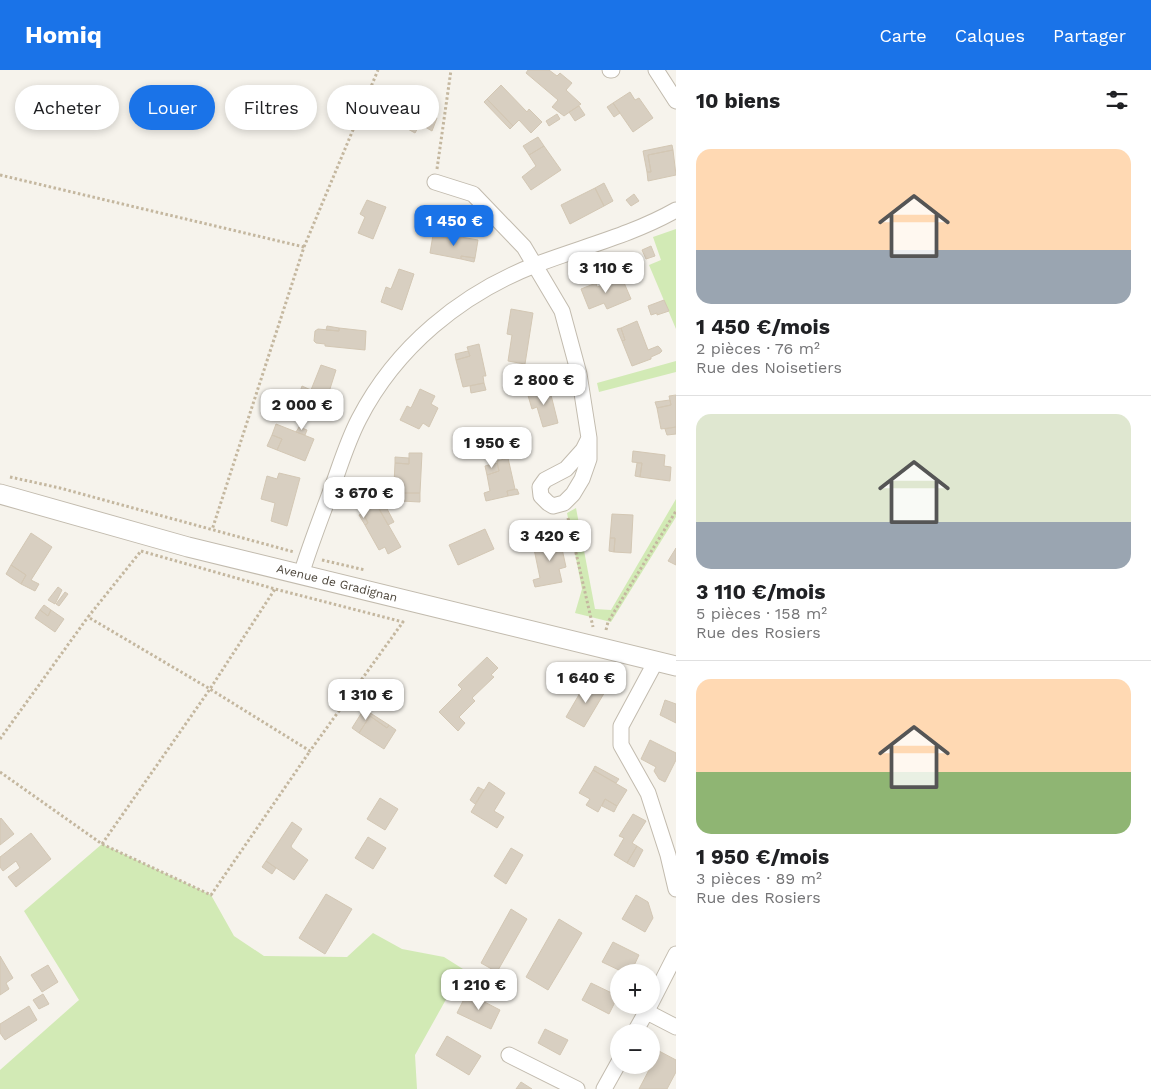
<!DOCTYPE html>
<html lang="fr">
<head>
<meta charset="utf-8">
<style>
	body { margin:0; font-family:"Work Sans",sans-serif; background:#f2f2f2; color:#202124; height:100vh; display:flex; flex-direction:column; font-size:19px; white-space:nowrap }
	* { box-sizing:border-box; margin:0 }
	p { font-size:16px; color:#757577 }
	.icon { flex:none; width:28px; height:28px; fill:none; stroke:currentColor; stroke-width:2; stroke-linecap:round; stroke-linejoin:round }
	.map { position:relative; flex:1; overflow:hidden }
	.panel { display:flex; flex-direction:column; background:#fff; width:475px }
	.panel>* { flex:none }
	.top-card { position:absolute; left:15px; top:15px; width:475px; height:45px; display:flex; gap:10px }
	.fabs { position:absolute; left:610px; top:894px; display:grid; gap:10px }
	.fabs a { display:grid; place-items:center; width:50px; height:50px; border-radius:50%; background:#fff; box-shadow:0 2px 8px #0003; font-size:25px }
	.price { position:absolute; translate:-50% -42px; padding:0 11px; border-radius:10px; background:#fff; color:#222; font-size:16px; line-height:32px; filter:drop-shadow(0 1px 2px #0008) }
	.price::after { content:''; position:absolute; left:50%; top:30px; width:15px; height:11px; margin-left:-8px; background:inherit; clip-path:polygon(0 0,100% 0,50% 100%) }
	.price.selected { background:#1a73e8; color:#fff }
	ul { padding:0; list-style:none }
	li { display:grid; align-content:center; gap:10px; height:265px; padding:0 20px }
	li+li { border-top:1px solid #e0e0e0 }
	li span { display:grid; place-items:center; height:155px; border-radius:15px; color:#555 }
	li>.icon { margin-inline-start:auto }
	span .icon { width:90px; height:90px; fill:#fffc; stroke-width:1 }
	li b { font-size:21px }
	h2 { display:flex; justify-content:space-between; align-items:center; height:60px; padding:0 20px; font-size:21px }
	.chip { padding:0 18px; border-radius:22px; background:#fff; box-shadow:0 2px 8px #0003; font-size:18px; line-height:45px }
	.chip.selected { background:#1a73e8; color:#fff }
	header { display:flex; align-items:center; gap:30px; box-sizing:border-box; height:70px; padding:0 25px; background:#1a73e8; color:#fff }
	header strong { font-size:24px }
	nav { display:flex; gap:28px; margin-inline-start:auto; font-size:18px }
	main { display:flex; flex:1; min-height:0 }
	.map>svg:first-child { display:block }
	.green { fill:#d2eab5 }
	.building { fill:#d8cfc1; stroke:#d3c7b4 }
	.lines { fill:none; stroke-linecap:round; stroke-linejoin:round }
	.minor-casing { stroke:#c2bbae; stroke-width:17 }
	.tertiary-casing { stroke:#c2bbae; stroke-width:21 }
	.path { stroke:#c4b79f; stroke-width:3; stroke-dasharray:2.5 2.5; stroke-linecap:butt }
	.minor { stroke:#fff; stroke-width:15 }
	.tertiary { stroke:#fff; stroke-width:19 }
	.labels { text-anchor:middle; stroke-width:4; stroke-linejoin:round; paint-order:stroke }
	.street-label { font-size:12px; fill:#4b4439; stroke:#fff }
</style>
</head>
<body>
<header>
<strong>Homiq</strong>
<nav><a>Carte</a><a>Calques</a><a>Partager</a></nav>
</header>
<main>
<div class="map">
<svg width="676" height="1019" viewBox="0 0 676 1019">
	<rect width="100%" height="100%" fill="#f6f3ec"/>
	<path class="green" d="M 676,159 L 676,259 L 649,195 L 661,190 L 653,167 Z
		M 676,291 L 676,302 L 599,322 L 597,313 Z
		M 676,429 L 676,447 L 611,552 L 575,543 L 582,519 L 567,443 L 576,438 L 595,539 L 611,540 Z
		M 102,774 L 211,825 L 234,866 L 264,886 L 347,887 L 373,863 L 402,879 L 444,887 L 463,899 L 415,985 L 417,1019 L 0,1019 L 0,1000 L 79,930 L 24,841 Z"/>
	<path class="building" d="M 528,0 L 549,0 L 557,6 L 560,3 L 572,13 L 566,20 L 581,34 L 564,46 L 552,37 L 558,30 L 526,3 Z
		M 501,15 L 527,42 L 529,39 L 542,52 L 531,63 L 519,50 L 513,56 L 487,29 Z
		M 630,22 L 635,30 L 639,28 L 653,48 L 633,62 L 613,33 Z
		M 403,28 L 407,31 L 400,43 L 396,40 Z
		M 487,29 L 513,56 L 510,59 L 484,32 Z
		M 407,31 L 427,42 L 415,63 L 386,47 L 391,38 L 400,43 Z
		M 613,33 L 620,43 L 614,47 L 607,37 Z
		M 579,36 L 585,45 L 575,51 L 569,42 Z
		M 427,42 L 437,48 L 432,61 L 420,54 Z
		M 557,44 L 560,49 L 549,56 L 546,51 Z
		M 538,67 L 544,76 L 529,85 L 523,76 Z
		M 672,75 L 673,80 L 648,85 L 651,102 L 647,102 L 643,81 Z
		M 544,76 L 561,100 L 531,120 L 522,107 L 536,96 L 529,85 Z
		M 673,80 L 676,105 L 648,111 L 647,102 L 651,102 L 648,85 Z
		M 604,113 L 613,131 L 604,136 L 595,118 Z
		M 595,118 L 604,136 L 570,154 L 561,135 Z
		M 634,124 L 639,131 L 631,136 L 626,130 Z
		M 367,130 L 386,137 L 373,169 L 358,163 L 365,147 L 360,144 Z
		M 434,162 L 449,165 L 448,168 L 433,165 Z
		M 433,165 L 448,168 L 449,165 L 478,170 L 475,188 L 461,186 L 461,189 L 430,183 Z
		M 651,176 L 655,186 L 646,189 L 642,180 Z
		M 461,186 L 475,188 L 474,192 L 461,189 Z
		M 399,199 L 414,204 L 402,240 L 381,232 L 386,217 L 391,219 Z
		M 622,208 L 631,229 L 607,239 L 604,233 L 589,239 L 581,219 L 596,213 L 597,217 Z
		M 664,230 L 669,241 L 657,245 L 657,243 L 651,245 L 648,236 Z
		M 511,239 L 533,243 L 525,294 L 508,291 L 512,265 L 507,264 Z
		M 637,251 L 648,280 L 658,276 L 660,278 L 662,281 L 660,283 L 651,287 L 651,289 L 632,296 L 622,271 L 625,270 L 621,258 Z
		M 327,256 L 339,258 L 339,261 L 326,260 Z
		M 339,258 L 366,261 L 365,280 L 325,276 L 325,274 L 316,273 L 314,271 L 315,261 L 318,259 L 339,261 Z
		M 621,258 L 625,270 L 622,271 L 617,259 Z
		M 479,274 L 486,306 L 483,306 L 484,313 L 463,317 L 456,290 L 470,286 L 467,277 Z
		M 468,281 L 470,286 L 456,290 L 455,284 Z
		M 321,295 L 336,300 L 328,325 L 332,327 L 327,343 L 296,333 L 302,316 L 311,320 Z
		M 484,313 L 486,320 L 471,323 L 470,316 Z
		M 549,317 L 558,353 L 543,357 L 537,337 L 532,339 L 527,322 Z
		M 420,319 L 435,326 L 431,334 L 438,338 L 429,357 L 423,353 L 419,359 L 400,350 L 407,336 L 411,338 Z
		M 676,325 L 676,357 L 661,359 L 657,338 L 671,335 L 669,326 Z
		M 670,330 L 671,335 L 657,338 L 655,332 Z
		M 276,354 L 314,369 L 305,391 L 277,380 L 282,369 L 272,365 Z
		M 299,357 L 307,360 L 305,365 L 296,362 Z
		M 676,357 L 676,364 L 667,365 L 665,359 Z
		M 272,365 L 282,369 L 277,380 L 267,376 Z
		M 633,381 L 665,385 L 664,396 L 671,397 L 670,411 L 640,407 L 642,393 L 632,392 Z
		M 409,383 L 422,383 L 420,423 L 401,423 L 401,415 L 394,414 L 395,393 L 409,394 Z
		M 395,387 L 409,388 L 409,394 L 395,393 Z
		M 508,388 L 515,419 L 507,421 L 508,426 L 486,431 L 484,423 L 490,421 L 487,405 L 499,401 L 497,391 Z
		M 497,393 L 499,401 L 487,405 L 485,396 Z
		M 637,393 L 642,393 L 640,407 L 635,406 Z
		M 279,403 L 300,408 L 287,456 L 271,451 L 275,433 L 261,429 L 267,406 L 277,409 Z
		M 517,419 L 519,424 L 508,426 L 507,421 Z
		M 401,423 L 420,423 L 420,432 L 401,431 Z
		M 377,435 L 401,477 L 388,484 L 385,477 L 379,480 L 365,455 L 368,453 L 363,443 Z
		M 385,435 L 394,452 L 388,455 L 379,439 Z
		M 363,443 L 368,453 L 365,455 L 359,445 Z
		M 612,444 L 633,445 L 631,483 L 614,482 L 615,468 L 610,468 Z
		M 485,459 L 494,479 L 458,495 L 449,475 Z
		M 31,463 L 52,477 L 31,510 L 39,514 L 35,521 L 21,514 L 26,505 L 11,495 Z
		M 559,465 L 566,497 L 559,499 L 562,512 L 535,517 L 533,510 L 540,508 L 534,479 L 548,476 L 547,468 Z
		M 610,468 L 615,468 L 614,482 L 609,481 Z
		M 548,472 L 548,476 L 534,479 L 533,475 Z
		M 676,478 L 676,495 L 668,491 Z
		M 11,495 L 26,505 L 21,514 L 6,504 Z
		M 58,517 L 62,520 L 55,534 L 48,530 Z
		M 65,522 L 68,524 L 59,536 L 56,534 Z
		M 44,535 L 51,540 L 48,546 L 40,540 Z
		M 40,540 L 48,546 L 51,540 L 64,549 L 55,562 L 35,548 Z
		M 487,587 L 498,598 L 491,605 L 494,607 L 472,628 L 475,631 L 459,647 L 465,653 L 458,661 L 439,642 L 462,619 L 458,615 Z
		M 592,612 L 606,620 L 584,657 L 566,647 L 584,616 L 588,618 Z
		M 665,630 L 676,634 L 676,653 L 660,645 Z
		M 364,639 L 389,655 L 387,658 L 370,646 L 359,663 L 352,658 Z
		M 370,646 L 387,658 L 389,655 L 396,660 L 384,679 L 359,663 Z
		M 650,670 L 676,683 L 676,690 L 665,712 L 659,709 L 654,701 L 656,697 L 641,689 Z
		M 595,696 L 619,709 L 616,713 L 593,700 Z
		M 593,700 L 627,720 L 617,736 L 605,729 L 598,742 L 586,735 L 590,729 L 579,723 Z
		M 489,712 L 505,723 L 494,741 L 504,747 L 497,758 L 471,742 Z
		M 478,717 L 484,720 L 475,734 L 470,730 Z
		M 380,728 L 398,739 L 385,760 L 367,749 Z
		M 605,729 L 617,736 L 614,742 L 602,736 Z
		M 633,744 L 646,751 L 632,773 L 637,776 L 627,793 L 614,785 L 624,768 L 619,766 Z
		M 1,748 L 14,764 L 0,775 L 0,749 Z
		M 292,752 L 302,759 L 291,776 L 292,778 L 308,790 L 294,810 L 266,791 Z
		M 31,763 L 51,789 L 16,817 L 8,807 L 20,798 L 16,791 L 3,801 L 0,797 L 0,787 Z
		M 368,767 L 386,778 L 373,799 L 355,788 Z
		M 637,776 L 643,780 L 634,797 L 627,793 Z
		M 511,778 L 523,785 L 506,814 L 494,806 Z
		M 266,791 L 276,798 L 272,804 L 262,797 Z
		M 326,824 L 352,839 L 325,884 L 299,868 Z
		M 636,825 L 648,832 L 653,848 L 645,862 L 622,849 Z
		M 511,839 L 527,849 L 497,902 L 481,893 Z
		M 559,849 L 582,863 L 548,920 L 526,907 Z
		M 613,872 L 639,885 L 631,902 L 623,902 L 602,892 Z
		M 0,886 L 13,908 L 6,913 L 9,919 L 0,925 Z
		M 48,895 L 58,912 L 42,922 L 31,905 Z
		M 591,913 L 618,926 L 609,944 L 582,930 Z
		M 467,923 L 500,940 L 491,959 L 457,943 Z
		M 43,924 L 49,934 L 39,939 L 33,930 Z
		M 29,936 L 37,950 L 5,970 L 0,963 L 0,954 Z
		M 545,959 L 568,970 L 560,985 L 538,973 Z
		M 447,966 L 481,986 L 469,1005 L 436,985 Z
		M 659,981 L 676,990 L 676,1002 L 667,1019 L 639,1019 Z
		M 521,1012 L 532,1019 L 516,1019 Z"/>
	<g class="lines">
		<g class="minor-casing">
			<path id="minor" d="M 610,0 L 612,0
				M 656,0 L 676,31
				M 435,112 L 473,124 L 524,177 L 562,241 L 579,304 L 589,368 L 589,389 L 582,409 L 573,424 L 564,433 L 553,436 L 548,433 L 541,426 L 540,417 L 545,410 L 566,399 L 583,380 L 589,368
				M 301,505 C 310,475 322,445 333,415 C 341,393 348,370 359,349 C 396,277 461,224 535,195 C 582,177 632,165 676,140
				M 656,591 L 621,656 L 621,675 L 648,723 L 668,785 L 676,819
				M 651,933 L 676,884
				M 647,942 L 676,957
				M 635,962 L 650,935
				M 509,985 L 577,1019
				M 604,1019 L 619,992"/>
		</g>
		<g class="tertiary-casing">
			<path id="tertiary" d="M 0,424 L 188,477 L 676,596"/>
		</g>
		<path class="path" d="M 437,99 L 451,0
			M 0,105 L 304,177 L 212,460
			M 304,177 L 378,0
			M 10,407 L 60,418 L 294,482
			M 568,448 L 593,557
			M 141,481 L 275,519 L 403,552 L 310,681 L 210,619 L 88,547 Z
			M 322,490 L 365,500
			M 606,560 L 608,552 L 676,441
			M 0,669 L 88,547
			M 0,702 L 102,774 L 211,825 L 310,681
			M 102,774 L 210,619 L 275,519"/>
		<use href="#minor" class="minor"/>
		<use href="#tertiary" class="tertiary"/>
	</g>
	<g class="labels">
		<g class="street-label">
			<text transform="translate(337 513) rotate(14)" y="4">Avenue de Gradignan</text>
		</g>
	</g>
</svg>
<div class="fabs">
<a>+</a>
<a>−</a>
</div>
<b class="price selected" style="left:454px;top:177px">1 450 €</b>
<b class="price" style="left:606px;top:224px">3 110 €</b>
<b class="price" style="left:544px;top:336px">2 800 €</b>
<b class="price" style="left:302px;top:361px">2 000 €</b>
<b class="price" style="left:492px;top:399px">1 950 €</b>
<b class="price" style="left:364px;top:449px">3 670 €</b>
<b class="price" style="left:550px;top:492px">3 420 €</b>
<b class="price" style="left:586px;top:634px">1 640 €</b>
<b class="price" style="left:366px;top:651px">1 310 €</b>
<b class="price" style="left:479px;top:941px">1 210 €</b>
<div class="top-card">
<a class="chip">Acheter</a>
<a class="chip selected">Louer</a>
<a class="chip">Filtres</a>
<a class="chip">Nouveau</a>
</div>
</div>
<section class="panel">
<h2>10 biens<svg class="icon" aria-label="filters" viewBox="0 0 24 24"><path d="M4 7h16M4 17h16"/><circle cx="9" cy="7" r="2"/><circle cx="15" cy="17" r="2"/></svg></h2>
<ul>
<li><span style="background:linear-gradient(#ffd9b3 65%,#9aa5b1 0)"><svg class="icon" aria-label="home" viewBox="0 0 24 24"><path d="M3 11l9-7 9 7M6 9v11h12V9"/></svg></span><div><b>1 450 €/mois</b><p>2 pièces · 76 m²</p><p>Rue des Noisetiers</p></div></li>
<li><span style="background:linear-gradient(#dfe7d0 70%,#9aa5b1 0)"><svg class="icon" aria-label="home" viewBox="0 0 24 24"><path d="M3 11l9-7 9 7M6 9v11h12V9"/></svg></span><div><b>3 110 €/mois</b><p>5 pièces · 158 m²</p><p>Rue des Rosiers</p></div></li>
<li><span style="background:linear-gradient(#ffd9b3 60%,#8fb573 0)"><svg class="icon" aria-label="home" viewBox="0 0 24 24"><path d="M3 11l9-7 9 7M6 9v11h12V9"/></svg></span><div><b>1 950 €/mois</b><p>3 pièces · 89 m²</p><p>Rue des Rosiers</p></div></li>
</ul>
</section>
</main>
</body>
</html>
